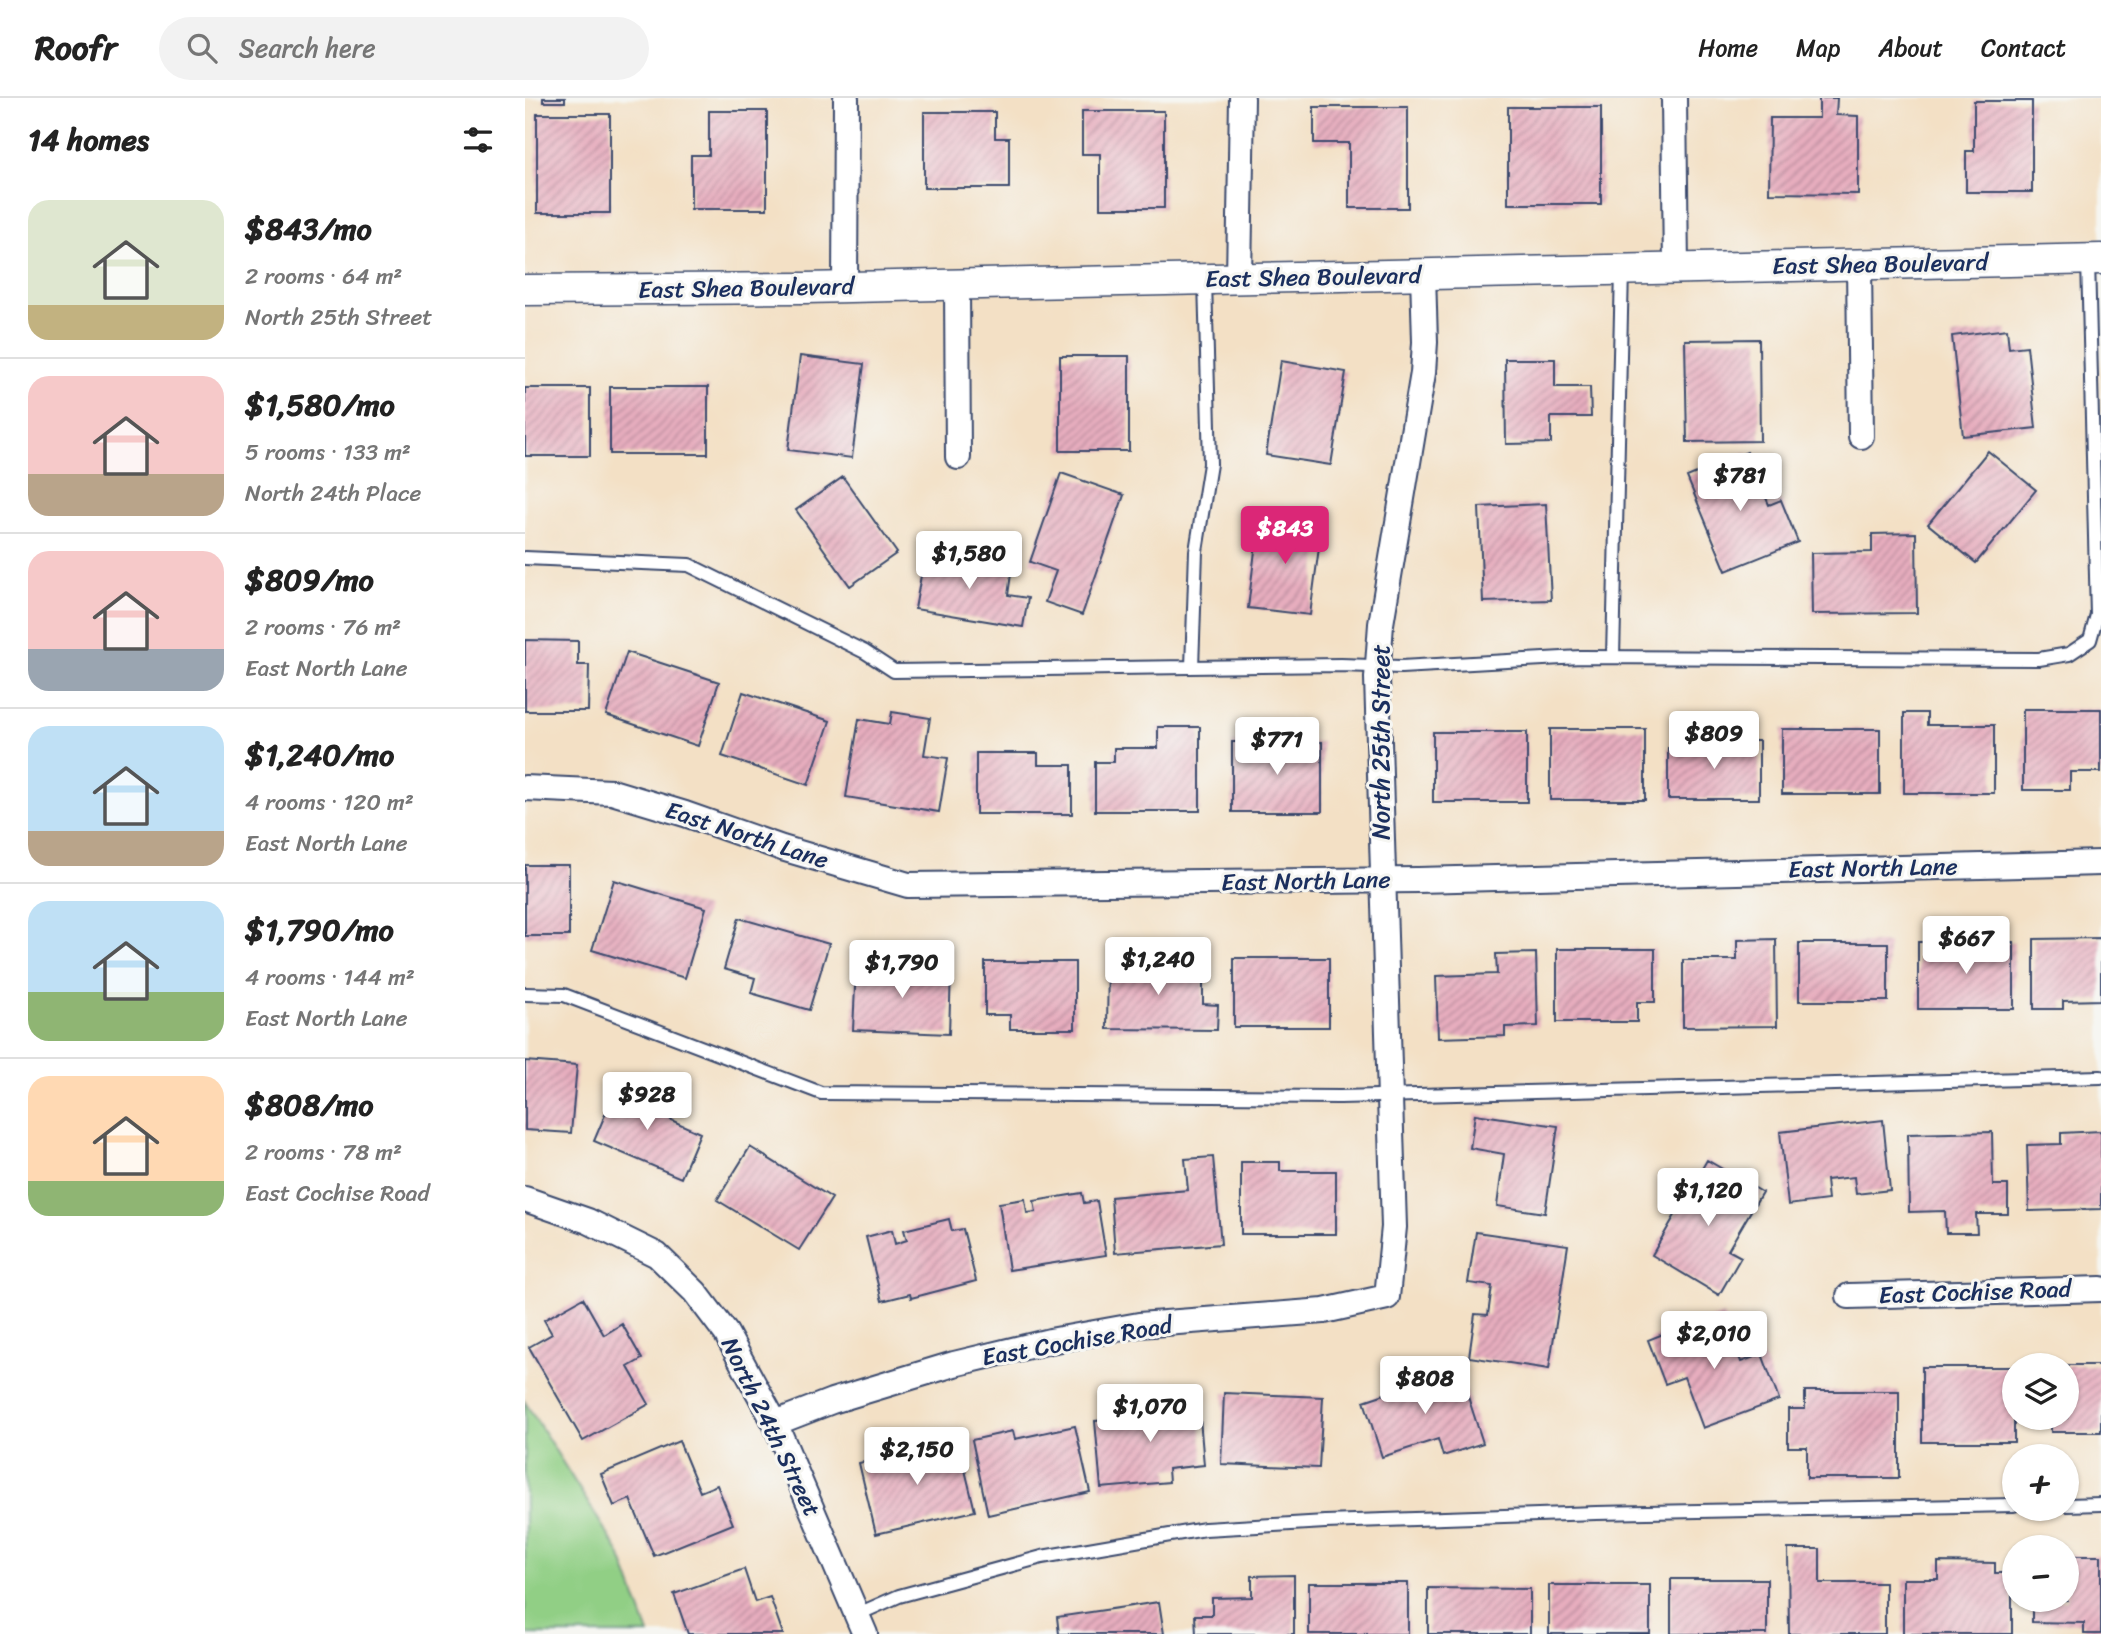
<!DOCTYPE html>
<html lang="en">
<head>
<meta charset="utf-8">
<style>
	body { margin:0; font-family:Sriracha,sans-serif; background:#f2f2f2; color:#222; height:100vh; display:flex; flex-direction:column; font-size:26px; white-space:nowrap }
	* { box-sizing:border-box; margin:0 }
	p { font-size:23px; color:#767676 }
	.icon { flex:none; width:38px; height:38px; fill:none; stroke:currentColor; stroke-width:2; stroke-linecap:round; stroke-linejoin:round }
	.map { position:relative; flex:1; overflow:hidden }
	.side { display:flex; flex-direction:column; background:#fff; width:525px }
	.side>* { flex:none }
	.fabs { position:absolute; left:1477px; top:1255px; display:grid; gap:14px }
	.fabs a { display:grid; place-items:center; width:77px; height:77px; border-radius:50%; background:#fff; box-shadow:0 2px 5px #0004; font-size:35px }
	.price { position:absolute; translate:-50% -60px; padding:0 16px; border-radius:7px; background:#fff; color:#222; font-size:23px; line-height:46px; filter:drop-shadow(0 2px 4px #0008) }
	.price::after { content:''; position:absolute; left:50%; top:42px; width:21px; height:16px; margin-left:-10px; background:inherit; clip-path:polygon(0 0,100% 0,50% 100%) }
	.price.selected { background:#db2777; color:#fff }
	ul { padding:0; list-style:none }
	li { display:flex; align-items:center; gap:21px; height:175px; padding:0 28px }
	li+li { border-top:2px solid #e0e0e0 }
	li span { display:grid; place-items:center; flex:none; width:196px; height:140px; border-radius:21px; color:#555 }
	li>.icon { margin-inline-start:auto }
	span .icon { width:84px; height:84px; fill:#fffc; stroke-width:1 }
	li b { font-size:30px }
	h2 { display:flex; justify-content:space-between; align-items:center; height:84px; padding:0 28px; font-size:30px }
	header { display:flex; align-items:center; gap:42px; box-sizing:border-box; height:98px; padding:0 35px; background:#fff; border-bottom:2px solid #e0e0e0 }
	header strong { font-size:33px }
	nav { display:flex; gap:38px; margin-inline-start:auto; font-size:24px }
	.search { width:490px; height:63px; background:#f2f2f2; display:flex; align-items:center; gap:18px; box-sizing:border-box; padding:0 24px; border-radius:38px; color:#767676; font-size:26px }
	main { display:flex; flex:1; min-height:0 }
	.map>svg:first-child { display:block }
	.green { fill:#91cf85; stroke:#567f72; stroke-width:2 }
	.building { fill:url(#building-hatch) }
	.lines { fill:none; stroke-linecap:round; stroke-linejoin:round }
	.service-casing { stroke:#3b4a6d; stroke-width:16 }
	.minor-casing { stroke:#3b4a6d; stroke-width:28 }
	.tertiary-casing { stroke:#3b4a6d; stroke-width:33 }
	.service { stroke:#fff; stroke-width:12 }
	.minor { stroke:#fff; stroke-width:24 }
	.tertiary { stroke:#fff; stroke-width:30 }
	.labels { text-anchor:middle; stroke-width:6; stroke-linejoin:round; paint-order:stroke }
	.street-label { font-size:24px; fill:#1b2f5e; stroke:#f6f6f2 }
</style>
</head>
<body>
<header>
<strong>Roofr</strong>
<div class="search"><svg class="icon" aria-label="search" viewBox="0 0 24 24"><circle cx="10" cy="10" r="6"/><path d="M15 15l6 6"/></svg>Search here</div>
<nav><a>Home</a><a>Map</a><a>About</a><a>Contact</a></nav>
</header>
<main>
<section class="side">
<h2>14 homes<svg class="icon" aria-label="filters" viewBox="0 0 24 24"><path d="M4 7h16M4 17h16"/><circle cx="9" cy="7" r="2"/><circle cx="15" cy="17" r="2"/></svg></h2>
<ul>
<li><span style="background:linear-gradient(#dfe7d0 75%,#c2b280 0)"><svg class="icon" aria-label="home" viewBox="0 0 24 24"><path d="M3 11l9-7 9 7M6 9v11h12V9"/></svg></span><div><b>$843/mo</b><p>2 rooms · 64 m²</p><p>North 25th Street</p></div></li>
<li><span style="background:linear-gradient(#f6c9c9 70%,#b9a48a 0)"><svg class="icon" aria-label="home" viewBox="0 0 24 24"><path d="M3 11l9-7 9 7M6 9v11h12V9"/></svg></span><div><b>$1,580/mo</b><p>5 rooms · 133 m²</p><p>North 24th Place</p></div></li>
<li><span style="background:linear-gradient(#f6c9c9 70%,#9aa5b1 0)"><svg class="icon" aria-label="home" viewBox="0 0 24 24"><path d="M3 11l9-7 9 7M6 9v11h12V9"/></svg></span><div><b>$809/mo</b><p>2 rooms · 76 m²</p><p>East North Lane</p></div></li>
<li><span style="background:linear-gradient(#bfe0f5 75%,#b9a48a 0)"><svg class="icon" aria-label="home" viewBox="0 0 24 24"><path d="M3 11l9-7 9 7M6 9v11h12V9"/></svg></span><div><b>$1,240/mo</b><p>4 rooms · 120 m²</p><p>East North Lane</p></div></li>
<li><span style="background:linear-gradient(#bfe0f5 65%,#8fb573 0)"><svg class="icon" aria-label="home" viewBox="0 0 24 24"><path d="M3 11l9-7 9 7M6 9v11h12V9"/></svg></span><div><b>$1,790/mo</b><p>4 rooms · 144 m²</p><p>East North Lane</p></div></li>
<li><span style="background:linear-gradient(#ffd9b3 75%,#8fb573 0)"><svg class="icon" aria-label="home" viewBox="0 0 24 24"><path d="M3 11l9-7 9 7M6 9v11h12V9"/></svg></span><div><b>$808/mo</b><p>2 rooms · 78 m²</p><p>East Cochise Road</p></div></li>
</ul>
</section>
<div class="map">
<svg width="1576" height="1536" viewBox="0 0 1576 1536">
	<defs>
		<pattern id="building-hatch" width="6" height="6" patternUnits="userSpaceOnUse" patternTransform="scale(1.75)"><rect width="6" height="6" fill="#e7adbe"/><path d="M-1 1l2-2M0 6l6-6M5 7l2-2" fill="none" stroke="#ba8d9e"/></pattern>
	</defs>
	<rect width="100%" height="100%" fill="#f6f6f2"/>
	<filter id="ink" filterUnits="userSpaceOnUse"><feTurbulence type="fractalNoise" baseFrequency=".0143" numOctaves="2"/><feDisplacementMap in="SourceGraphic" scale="14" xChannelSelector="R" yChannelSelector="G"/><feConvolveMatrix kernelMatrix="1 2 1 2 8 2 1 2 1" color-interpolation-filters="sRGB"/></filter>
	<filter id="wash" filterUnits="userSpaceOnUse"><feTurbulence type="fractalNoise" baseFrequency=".00686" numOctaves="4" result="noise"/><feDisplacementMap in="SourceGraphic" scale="28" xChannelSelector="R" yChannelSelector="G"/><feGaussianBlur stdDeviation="1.57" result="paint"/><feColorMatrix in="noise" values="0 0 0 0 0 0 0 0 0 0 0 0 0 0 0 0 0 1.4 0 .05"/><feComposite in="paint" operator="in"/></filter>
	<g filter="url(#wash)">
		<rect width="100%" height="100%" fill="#f3e0c5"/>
		<path class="green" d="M 0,1304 L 95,1456 L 124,1536 L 0,1536 Z"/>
		<g id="blocks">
			<path class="building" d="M 18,0 L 40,0 L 40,4 L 18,4 Z
				M 1294,0 L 1312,0 L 1311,17 L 1333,18 L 1333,96 L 1244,95 L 1245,20 L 1294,20 Z
				M 1449,3 L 1507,3 L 1507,94 L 1441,94 L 1441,53 L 1449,53 Z
				M 789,9 L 883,9 L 883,110 L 824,110 L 824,45 L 789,45 Z
				M 983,9 L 1076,9 L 1076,106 L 983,106 Z
				M 184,13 L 242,13 L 242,111 L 166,111 L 166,57 L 184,57 Z
				M 557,13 L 639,13 L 639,110 L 575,110 L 575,56 L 557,56 Z
				M 399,14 L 470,14 L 470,40 L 484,40 L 484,90 L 399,90 Z
				M 12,16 L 85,16 L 85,115 L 12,115 Z
				M 1482,231 L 1484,250 L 1502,248 L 1511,330 L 1438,338 L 1427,238 Z
				M 1234,241 L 1235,343 L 1162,344 L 1160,242 Z
				M 275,258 L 339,266 L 327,360 L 263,352 Z
				M 535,258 L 604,258 L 604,353 L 535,353 Z
				M 980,261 L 1030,261 L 1030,289 L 1065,289 L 1066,319 L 1026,319 L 1026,345 L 981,346 Z
				M 756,263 L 821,274 L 806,367 L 741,357 Z
				M 85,289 L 183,289 L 183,356 L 85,356 Z
				M 0,290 L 65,290 L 65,358 L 0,358 Z
				M 1463,353 L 1511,392 L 1451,465 L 1403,426 Z
				M 1222,354 L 1244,407 L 1256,402 L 1273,444 L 1201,473 L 1162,379 Z
				M 536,375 L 599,397 L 557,517 L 520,504 L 531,473 L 505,464 Z
				M 318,379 L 372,455 L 325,488 L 271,412 Z
				M 1021,406 L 1026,502 L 958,504 L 954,409 Z
				M 734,420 L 797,427 L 785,517 L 723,510 Z
				M 1391,435 L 1392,515 L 1287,516 L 1286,455 L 1347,454 L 1347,436 Z
				M 400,455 L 487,469 L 483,497 L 503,500 L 498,529 L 390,511 Z
				M 0,542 L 53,543 L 53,567 L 64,567 L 63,613 L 0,613 Z
				M 102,554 L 194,584 L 173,648 L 81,617 Z
				M 218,594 L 305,623 L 283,687 L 197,658 Z
				M 1498,611 L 1576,611 L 1576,674 L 1545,674 L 1545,692 L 1498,692 Z
				M 367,614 L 405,620 L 399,657 L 423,660 L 414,714 L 321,699 L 334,621 L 365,626 Z
				M 1379,615 L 1402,615 L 1402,627 L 1469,627 L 1469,695 L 1379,695 Z
				M 633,629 L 675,629 L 675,713 L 570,713 L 570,664 L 589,664 L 589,650 L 633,650 Z
				M 1025,631 L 1120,631 L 1120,702 L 1025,702 Z
				M 1257,631 L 1355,631 L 1355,696 L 1257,696 Z
				M 908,634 L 1002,634 L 1002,704 L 908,704 Z
				M 1162,643 L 1234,643 L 1234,701 L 1143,701 L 1143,650 L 1162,650 Z
				M 707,644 L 797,644 L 797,714 L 707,714 Z
				M 451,655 L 513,655 L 513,667 L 547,667 L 547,716 L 451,716 Z
				M 0,767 L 44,767 L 44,838 L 0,838 Z
				M 89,782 L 181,810 L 160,880 L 67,852 Z
				M 214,820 L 304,846 L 284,912 L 226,895 L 230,880 L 199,871 Z
				M 1576,840 L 1576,902 L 1538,903 L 1538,911 L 1509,911 L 1509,841 Z
				M 1251,841 L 1252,928 L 1158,929 L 1158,862 L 1212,862 L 1212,842 Z
				M 1393,844 L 1489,844 L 1489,911 L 1393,911 Z
				M 1274,845 L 1363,845 L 1363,903 L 1274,903 Z
				M 1032,851 L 1130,851 L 1130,904 L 1112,904 L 1112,924 L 1032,924 Z
				M 1011,855 L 1013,928 L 980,929 L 980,938 L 913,940 L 911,878 L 972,876 L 971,856 Z
				M 709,860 L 804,860 L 804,929 L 709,929 Z
				M 583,863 L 678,864 L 678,906 L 693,907 L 692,932 L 582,931 Z
				M 460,864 L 550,864 L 550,931 L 485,931 L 485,917 L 460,917 Z
				M 331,868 L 426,872 L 424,936 L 328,932 Z
				M 0,963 L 52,967 L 46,1035 L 0,1032 Z
				M 93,986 L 151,1011 L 146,1022 L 175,1035 L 156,1080 L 69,1043 Z
				M 950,1016 L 1033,1028 L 1020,1115 L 972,1108 L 979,1056 L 945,1050 Z
				M 1358,1022 L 1365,1092 L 1331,1096 L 1329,1079 L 1301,1082 L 1303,1102 L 1263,1107 L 1255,1034 Z
				M 1576,1033 L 1576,1111 L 1504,1113 L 1502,1047 L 1536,1046 L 1536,1035 Z
				M 1467,1034 L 1468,1087 L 1483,1087 L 1483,1116 L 1451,1116 L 1452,1135 L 1421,1135 L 1420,1113 L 1384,1114 L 1383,1036 Z
				M 225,1049 L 307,1100 L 274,1152 L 192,1102 Z
				M 688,1059 L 696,1146 L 590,1155 L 586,1099 L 663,1092 L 660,1061 Z
				M 1182,1062 L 1237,1094 L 1203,1152 L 1216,1159 L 1194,1197 L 1127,1157 Z
				M 716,1064 L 755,1064 L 755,1073 L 811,1073 L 811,1136 L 716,1136 Z
				M 557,1095 L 559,1105 L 572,1103 L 581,1157 L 484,1172 L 474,1105 L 500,1101 L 502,1115 L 511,1114 L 509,1103 Z
				M 424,1121 L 427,1133 L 438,1131 L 451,1183 L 386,1200 L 385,1196 L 357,1203 L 341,1139 L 367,1132 L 370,1146 L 382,1142 L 379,1132 Z
				M 951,1134 L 1043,1147 L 1024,1271 L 944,1259 L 950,1216 L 963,1217 L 967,1188 L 943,1185 Z
				M 58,1200 L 79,1237 L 97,1226 L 117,1261 L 103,1269 L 124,1306 L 58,1343 L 4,1249 L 27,1236 L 19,1222 Z
				M 1198,1217 L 1216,1264 L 1237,1256 L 1254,1302 L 1178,1330 L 1159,1279 L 1140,1286 L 1123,1242 L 1148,1232 L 1149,1236 Z
				M 1542,1267 L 1576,1267 L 1576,1334 L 1526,1334 L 1526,1320 L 1542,1320 Z
				M 1397,1269 L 1489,1269 L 1489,1344 L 1397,1344 Z
				M 934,1271 L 958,1345 L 918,1358 L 913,1341 L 857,1359 L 839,1303 Z
				M 1280,1293 L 1374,1293 L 1374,1380 L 1282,1380 L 1282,1349 L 1263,1349 L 1263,1311 L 1280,1311 Z
				M 699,1295 L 798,1299 L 794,1370 L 696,1366 Z
				M 673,1297 L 679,1367 L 643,1371 L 644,1384 L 576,1390 L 570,1323 L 631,1318 L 629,1301 Z
				M 550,1328 L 565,1394 L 463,1417 L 447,1342 L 488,1333 L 490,1341 Z
				M 154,1343 L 175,1394 L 192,1387 L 208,1426 L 129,1458 L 105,1401 L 89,1408 L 76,1376 Z
				M 433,1343 L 450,1413 L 351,1436 L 334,1365 Z
				M 1263,1451 L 1295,1451 L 1295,1485 L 1360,1485 L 1360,1536 L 1264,1536 Z
				M 1542,1458 L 1576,1458 L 1576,1536 L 1559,1536 L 1559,1525 L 1507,1524 L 1507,1502 L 1542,1502 Z
				M 1413,1464 L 1470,1465 L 1470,1475 L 1487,1475 L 1487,1536 L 1378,1536 L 1378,1481 L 1413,1481 Z
				M 219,1471 L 230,1504 L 245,1499 L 258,1536 L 163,1536 L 149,1496 Z
				M 769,1477 L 769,1536 L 671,1536 L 670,1517 L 687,1517 L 687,1500 L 727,1499 L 727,1478 Z
				M 1146,1481 L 1242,1481 L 1242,1536 L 1146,1536 Z
				M 784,1485 L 883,1485 L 883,1536 L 784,1536 Z
				M 1024,1487 L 1125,1487 L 1125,1536 L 1024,1536 Z
				M 903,1490 L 1005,1491 L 1005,1536 L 903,1536 Z
				M 634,1504 L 639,1536 L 534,1536 L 532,1519 Z"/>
		</g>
	</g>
	<g filter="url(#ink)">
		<use href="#blocks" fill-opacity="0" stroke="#3b4a6d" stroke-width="2"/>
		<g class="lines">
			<g class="service-casing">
				<path id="service" d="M 0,460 L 164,467 L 340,554 L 369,573 L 816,567 L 876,569 L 1056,559 L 1514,561 L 1544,556 L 1565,542 L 1572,517 L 1563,162
					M 1088,559 L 1097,172
					M 667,569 L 671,453 L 685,366 L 680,182
					M 0,896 L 39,897 L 296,995 L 815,999 L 1576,979
					M 1542,1407 L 1576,1406
					M 331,1517 L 374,1498 L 517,1459 L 680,1431 L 800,1424 L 1071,1415 L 1489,1407"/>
			</g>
			<g class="minor-casing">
				<path id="minor" d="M 1149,0 L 1151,171
					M 1334,167 L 1336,338
					M 714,180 L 717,0
					M 432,187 L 433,359
					M 320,189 L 321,0
					M 0,690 L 87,694 L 160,716 L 257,750 L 383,787 L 893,782 L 1576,765
					M 0,1101 L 63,1123 L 132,1157 L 170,1194 L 201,1235 L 250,1325 L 340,1536
					M 1324,1198 L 1576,1191
					M 250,1325 L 307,1303 L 429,1266 L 525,1243 L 614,1227 L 799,1213 L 862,1199 L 869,1129 L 852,580 L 856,526 L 898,275 L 900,244 L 898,176"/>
			</g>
			<g class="tertiary-casing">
				<path id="tertiary" d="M 0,192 L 281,190 L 1576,161"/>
			</g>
			<use href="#service" class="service"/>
			<use href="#minor" class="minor"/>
			<use href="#tertiary" class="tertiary"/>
		</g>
	</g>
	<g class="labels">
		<g class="street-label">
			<text transform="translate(1355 166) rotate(-1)" y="8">East Shea Boulevard</text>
			<text transform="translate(788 179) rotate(-1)" y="8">East Shea Boulevard</text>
			<text transform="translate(221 190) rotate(-1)" y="8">East Shea Boulevard</text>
			<text transform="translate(856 644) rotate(-90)" y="8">North 25th Street</text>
			<text transform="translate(222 737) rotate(18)" y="8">East North Lane</text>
			<text transform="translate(1348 770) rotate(-1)" y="8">East North Lane</text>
			<text transform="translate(781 783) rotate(-1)" y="8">East North Lane</text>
			<text transform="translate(1450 1194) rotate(-2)" y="8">East Cochise Road</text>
			<text transform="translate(552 1243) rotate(-10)" y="8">East Cochise Road</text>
			<text transform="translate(246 1329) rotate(64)" y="8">North 24th Street</text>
		</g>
	</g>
</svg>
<div class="fabs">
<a><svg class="icon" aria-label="layers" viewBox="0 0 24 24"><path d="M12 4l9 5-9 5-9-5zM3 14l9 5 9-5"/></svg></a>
<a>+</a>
<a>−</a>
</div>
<b class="price" style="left:1215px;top:415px">$781</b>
<b class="price selected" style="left:760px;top:468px">$843</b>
<b class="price" style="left:444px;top:493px">$1,580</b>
<b class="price" style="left:1189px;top:673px">$809</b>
<b class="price" style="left:752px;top:679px">$771</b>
<b class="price" style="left:1441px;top:878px">$667</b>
<b class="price" style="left:633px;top:899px">$1,240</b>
<b class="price" style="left:377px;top:902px">$1,790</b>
<b class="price" style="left:122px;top:1034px">$928</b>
<b class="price" style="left:1183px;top:1130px">$1,120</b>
<b class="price" style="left:1189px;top:1273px">$2,010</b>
<b class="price" style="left:900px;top:1318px">$808</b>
<b class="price" style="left:625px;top:1346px">$1,070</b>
<b class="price" style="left:392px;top:1389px">$2,150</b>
</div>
</main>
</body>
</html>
